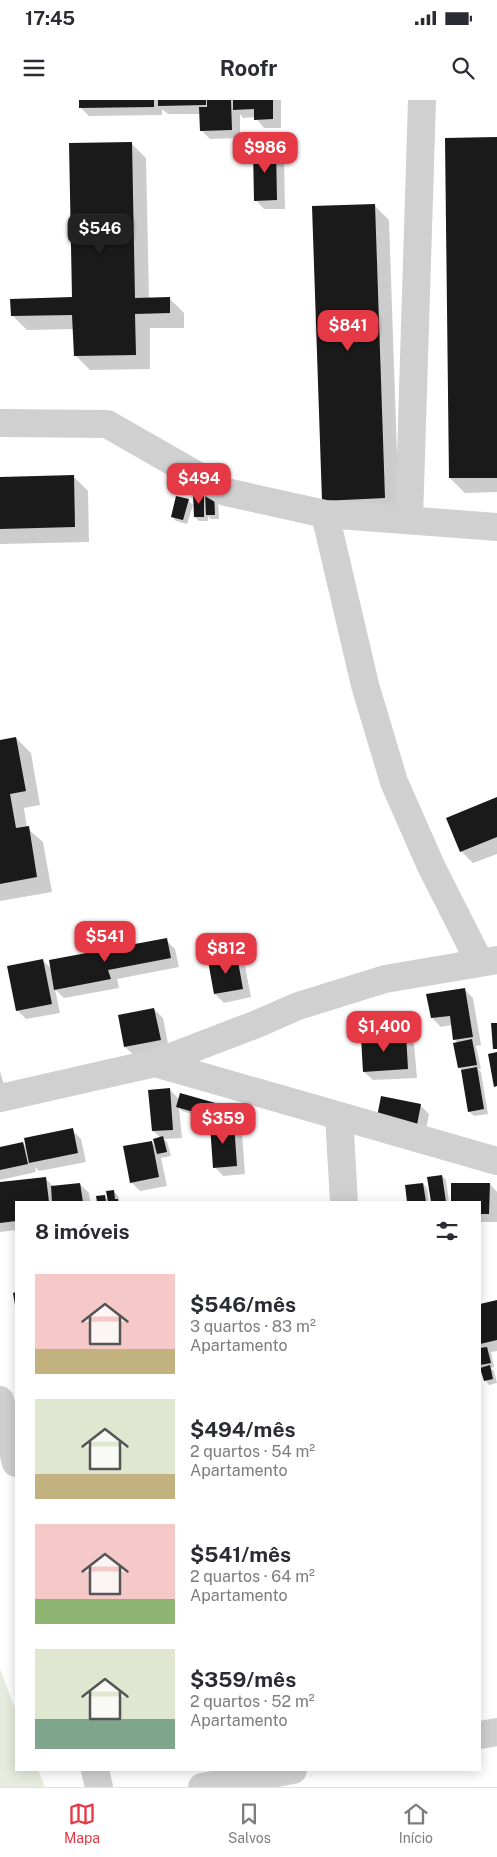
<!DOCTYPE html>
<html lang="pt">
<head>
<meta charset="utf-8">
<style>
	body { margin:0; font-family:"Public Sans",sans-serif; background:#f2f2f3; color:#2b2b33; height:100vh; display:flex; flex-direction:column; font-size:19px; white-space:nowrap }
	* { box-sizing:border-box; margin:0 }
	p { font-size:16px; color:#7c7c81 }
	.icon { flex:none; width:28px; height:28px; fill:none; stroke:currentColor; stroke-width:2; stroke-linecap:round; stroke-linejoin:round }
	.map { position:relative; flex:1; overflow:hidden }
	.panel { position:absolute; left:15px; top:1101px; width:466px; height:570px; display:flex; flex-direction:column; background:#fff; border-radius:0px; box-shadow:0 2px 12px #0003 }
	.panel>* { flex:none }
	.price { position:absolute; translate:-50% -42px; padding:0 11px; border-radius:10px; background:#e63946; color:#fff; font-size:16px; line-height:32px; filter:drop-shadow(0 1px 2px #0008) }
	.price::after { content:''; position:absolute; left:50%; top:30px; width:15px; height:11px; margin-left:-8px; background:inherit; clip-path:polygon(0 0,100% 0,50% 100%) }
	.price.active { background:#222; color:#fff }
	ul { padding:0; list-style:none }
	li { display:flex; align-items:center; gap:15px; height:125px; padding:0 20px }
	li span { display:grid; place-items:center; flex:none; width:140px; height:100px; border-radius:0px; color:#555 }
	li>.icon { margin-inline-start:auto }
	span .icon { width:60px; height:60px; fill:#fffc; stroke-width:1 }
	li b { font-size:21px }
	h2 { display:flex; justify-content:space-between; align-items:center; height:60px; padding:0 20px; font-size:21px }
	.status { display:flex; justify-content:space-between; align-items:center; height:35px; padding:0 25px; background:#fff; direction:ltr }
	.status svg { height:14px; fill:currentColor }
	header { display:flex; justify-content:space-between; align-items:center; height:65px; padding:0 20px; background:#fff; font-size:22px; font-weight:700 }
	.menu { display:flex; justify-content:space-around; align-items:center; height:70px; border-top:1px solid #e1e1e2; background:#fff; font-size:14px; color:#7c7c81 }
	.menu a { display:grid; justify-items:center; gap:2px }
	.menu .active { color:#e63946 }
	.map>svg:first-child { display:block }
	.green { fill:#e6ecdf }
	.shadow { fill:#0003 }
	.building { fill:#1a1a1a }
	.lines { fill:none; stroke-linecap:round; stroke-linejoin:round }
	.minor { stroke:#d0d0d0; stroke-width:28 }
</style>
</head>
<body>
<div class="status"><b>17:45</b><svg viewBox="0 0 49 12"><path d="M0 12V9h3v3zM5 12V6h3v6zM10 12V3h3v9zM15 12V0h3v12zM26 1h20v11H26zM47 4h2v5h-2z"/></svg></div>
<header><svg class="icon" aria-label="menu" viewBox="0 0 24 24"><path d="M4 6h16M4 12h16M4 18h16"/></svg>Roofr<svg class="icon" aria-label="search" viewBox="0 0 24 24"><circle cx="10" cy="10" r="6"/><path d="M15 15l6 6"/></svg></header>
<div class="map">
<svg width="497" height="1687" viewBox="0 0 497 1687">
	<rect width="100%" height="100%" fill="#fff"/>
	<path class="green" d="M 0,1569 L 16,1612 L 16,1670 L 38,1670 L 45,1687 L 0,1687 Z"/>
	<path class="shadow" d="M 80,0 L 281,0 L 281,28 L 264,28 L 255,17 L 243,18 L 240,14 L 240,38 L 210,39 L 201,30 L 200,14 L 168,14 L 162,9 L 162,15 L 89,16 L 81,8 Z
		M 497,38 L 497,392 L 465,393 L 450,378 Z
		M 131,43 L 146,58 L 149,198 L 169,198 L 184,213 L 184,228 L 150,228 L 150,269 L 90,270 L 75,255 L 74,229 L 27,230 L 12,215 L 73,199 Z
		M 275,49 L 284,58 L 285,109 L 264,109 L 256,100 Z
		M 374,105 L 389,120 L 399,413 L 323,400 Z
		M 73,376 L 88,391 L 89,442 L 0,444 L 0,378 Z
		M 203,393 L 218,396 L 219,419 L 211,419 L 208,416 L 208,421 L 199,421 L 195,417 Z
		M 188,400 L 193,405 L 187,424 L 176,421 L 172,417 Z
		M 16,638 L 31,653 L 40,705 L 24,708 L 27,728 L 43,742 L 52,792 L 0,801 L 0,641 Z
		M 497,699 L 497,754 L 473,763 L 461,751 Z
		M 166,840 L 175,849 L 179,867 L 117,879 L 119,888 L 64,898 L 55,889 L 60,913 L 26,919 L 17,910 L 43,861 L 52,869 Z
		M 236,858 L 245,866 L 251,897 L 224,903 L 215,894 L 209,862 Z
		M 464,889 L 473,898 L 481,945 L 476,946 L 481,969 L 478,969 L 481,972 L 488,1014 L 474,1016 L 470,1012 L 462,971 L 459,967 L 458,943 L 455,940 L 452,925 L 441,927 L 432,918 Z
		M 154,909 L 163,918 L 169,949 L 134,955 L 125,947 Z
		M 405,935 L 414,944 L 417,978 L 373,980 L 364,972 Z
		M 0,971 L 4,985 L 0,986 Z
		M 169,989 L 180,1000 L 218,1005 L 223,1010 L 219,1022 L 182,1011 L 179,1008 L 182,1038 L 164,1039 L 167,1042 L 171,1056 L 161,1058 L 167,1086 L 140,1091 L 131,1082 L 151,1042 L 156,1047 L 161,1038 L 153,1031 Z
		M 420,1005 L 429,1014 L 425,1034 L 378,1017 Z
		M 233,1024 L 242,1033 L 245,1074 L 223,1076 L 215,1067 Z
		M 72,1030 L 81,1039 L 86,1062 L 39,1071 L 35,1067 L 36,1072 L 0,1080 L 0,1048 L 23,1043 L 27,1048 Z
		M 442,1076 L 446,1080 L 449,1102 L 432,1102 L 429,1078 Z
		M 45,1078 L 54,1087 L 80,1084 L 89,1093 L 90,1102 L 16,1102 L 16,1130 L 0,1132 L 0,1084 Z
		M 423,1084 L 427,1088 L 429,1102 L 408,1102 L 406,1086 Z
		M 452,1084 L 490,1084 L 497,1092 L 497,1122 L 480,1122 L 480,1102 L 452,1102 Z
		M 114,1092 L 118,1096 L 120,1102 L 98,1102 L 97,1097 L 104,1096 L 109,1101 Z
		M 497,1201 L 497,1251 L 491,1252 L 494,1267 L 491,1268 L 494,1271 L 497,1283 L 489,1285 L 485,1280 L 480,1268 L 480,1206 Z"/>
	<path class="building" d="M 79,0 L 154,0 L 154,7 L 79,8 Z
		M 158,0 L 206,0 L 206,5 L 158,6 Z
		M 207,0 L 231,0 L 232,30 L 200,31 L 199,7 L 207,7 Z
		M 233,0 L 273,0 L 273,19 L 254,20 L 254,9 L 233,10 Z
		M 497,37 L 497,378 L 449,378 L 445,38 Z
		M 132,42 L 135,198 L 170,197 L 170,213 L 135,214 L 136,255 L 74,256 L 72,215 L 11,216 L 10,199 L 72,197 L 69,43 Z
		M 253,48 L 276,48 L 277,100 L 254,101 Z
		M 375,104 L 385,398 L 322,401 L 312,106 Z
		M 74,375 L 75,427 L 0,429 L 0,377 Z
		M 205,391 L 214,391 L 215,415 L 206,415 Z
		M 204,392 L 204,417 L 194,417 L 193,393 Z
		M 176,396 L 189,399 L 183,420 L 171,417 Z
		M 16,637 L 26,691 L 10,694 L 16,728 L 29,726 L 37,777 L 0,784 L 0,640 Z
		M 497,697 L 497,737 L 460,752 L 446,718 Z
		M 167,838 L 171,858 L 108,870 L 111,879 L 54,890 L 49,860 Z
		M 237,856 L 243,889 L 214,894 L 208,861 Z
		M 43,859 L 52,904 L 16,911 L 7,866 Z
		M 465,888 L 473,937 L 453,940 L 450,916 L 431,918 L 426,894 Z
		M 154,908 L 161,940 L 124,947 L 118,915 Z
		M 491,923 L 497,923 L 497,949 L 493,949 Z
		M 406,934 L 408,969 L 363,972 L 361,937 Z
		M 472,939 L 477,965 L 458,968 L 453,943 Z
		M 497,952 L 497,986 L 494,987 L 488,954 Z
		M 477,967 L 484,1009 L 468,1012 L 461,970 Z
		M 170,988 L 173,1030 L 152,1031 L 148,990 Z
		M 180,993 L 219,1004 L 215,1018 L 176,1007 Z
		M 381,996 L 421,1004 L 417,1025 L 377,1017 Z
		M 234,1023 L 237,1066 L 213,1068 L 210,1025 Z
		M 73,1028 L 78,1053 L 29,1063 L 24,1038 Z
		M 163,1036 L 167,1052 L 157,1054 L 153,1039 Z
		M 152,1041 L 159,1077 L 130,1083 L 123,1046 Z
		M 23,1042 L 28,1064 L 0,1070 L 0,1047 Z
		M 442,1075 L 446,1102 L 431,1102 L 427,1077 Z
		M 46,1077 L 49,1102 L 16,1102 L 16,1121 L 0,1123 L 0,1082 Z
		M 80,1083 L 83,1102 L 52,1102 L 51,1086 Z
		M 423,1083 L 426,1102 L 407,1102 L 405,1085 Z
		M 451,1083 L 490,1083 L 489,1114 L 480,1114 L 480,1102 L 451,1102 Z
		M 114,1090 L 115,1099 L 118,1099 L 118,1102 L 108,1102 L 106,1091 Z
		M 105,1095 L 106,1102 L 97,1102 L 96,1096 Z
		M 16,1192 L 16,1205 L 15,1205 L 13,1193 Z
		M 497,1200 L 497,1240 L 480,1244 L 480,1204 Z
		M 487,1247 L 491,1263 L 480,1265 L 480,1248 Z
		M 490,1265 L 493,1279 L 484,1281 L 480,1268 Z"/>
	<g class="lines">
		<path class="minor" d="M 0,323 L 107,324 L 226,392 L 325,414 L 497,427
			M 325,414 L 365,585 L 394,682 L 431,766 L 480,863
			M 409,420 L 422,0
			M 155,963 L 497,1061
			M 0,998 L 155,963 L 257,924 L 298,906 L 385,879 L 497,860
			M 339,1016 L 344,1102
			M 0,1300 L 16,1363
			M 480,1635 L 497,1632
			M 95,1670 L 99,1687
			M 202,1687 L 293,1670"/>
	</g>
</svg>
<b class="price" style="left:265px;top:74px">$986</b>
<b class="price active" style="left:100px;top:155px">$546</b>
<b class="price" style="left:348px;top:252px">$841</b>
<b class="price" style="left:199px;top:405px">$494</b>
<b class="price" style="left:105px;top:863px">$541</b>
<b class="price" style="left:226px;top:875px">$812</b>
<b class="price" style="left:384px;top:953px">$1,400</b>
<b class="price" style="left:223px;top:1045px">$359</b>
<section class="panel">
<h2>8 imóveis<svg class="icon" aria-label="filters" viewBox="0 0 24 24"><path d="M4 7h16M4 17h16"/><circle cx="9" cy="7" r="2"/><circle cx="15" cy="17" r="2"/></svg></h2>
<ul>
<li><span style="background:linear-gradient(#f6c9c9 75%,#c2b280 0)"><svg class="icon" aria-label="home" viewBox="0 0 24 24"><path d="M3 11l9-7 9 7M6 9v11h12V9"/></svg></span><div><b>$546/mês</b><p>3 quartos · 83 m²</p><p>Apartamento</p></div></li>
<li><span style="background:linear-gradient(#dfe7d0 75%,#c2b280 0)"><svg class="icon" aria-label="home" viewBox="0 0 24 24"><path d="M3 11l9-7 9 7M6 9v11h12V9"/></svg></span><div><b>$494/mês</b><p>2 quartos · 54 m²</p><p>Apartamento</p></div></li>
<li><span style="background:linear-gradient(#f6c9c9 75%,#8fb573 0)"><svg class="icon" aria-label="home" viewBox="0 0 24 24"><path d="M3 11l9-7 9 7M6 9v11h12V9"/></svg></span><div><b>$541/mês</b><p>2 quartos · 64 m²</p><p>Apartamento</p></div></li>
<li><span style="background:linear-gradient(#dfe7d0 70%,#7fa58c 0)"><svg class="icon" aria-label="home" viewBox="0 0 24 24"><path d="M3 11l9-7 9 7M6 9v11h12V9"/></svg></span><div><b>$359/mês</b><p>2 quartos · 52 m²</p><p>Apartamento</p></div></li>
</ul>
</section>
</div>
<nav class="menu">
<a class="active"><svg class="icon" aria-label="map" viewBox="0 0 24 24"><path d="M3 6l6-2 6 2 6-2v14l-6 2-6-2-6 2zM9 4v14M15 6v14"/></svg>Mapa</a>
<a><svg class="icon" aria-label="saved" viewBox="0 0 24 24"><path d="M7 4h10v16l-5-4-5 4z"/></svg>Salvos</a>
<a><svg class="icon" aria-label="home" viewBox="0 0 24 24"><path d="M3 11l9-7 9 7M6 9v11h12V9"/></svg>Início</a>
</nav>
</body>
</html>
